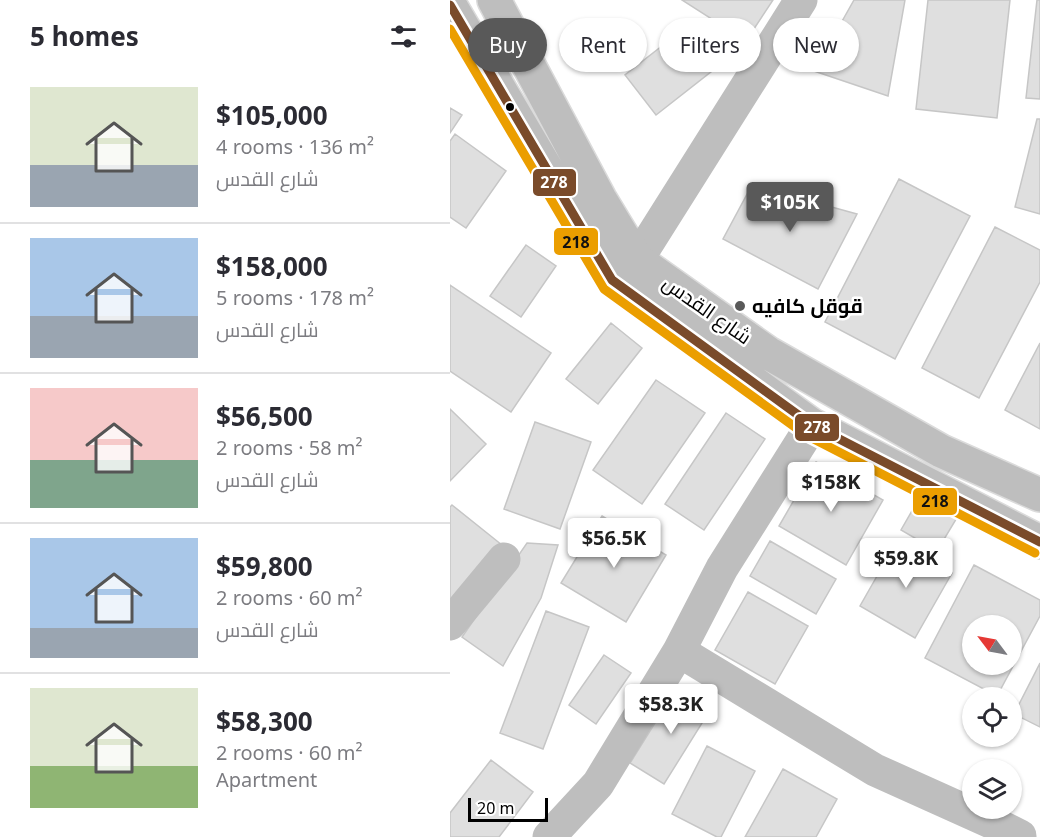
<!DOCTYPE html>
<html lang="en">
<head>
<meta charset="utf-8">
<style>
	body { margin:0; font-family:"Noto Sans",Cairo,sans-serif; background:#f2f2f3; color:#2b2b33; height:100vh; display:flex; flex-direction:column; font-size:22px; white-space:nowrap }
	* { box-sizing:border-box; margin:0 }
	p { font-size:20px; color:#7c7c81 }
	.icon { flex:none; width:33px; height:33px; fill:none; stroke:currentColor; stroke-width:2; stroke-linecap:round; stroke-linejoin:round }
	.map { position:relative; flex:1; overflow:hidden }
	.side { display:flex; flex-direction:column; background:#fff; width:450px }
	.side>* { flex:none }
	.guide { position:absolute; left:18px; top:18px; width:482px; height:54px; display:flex; gap:12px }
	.needle { width:39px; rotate:302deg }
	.buttons { position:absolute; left:512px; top:615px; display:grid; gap:12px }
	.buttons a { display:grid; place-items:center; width:60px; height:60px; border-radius:50%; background:#fff; box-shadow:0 2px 4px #0004; font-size:30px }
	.scale { position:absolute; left:18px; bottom:15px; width:80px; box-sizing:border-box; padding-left:6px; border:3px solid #000; border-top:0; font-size:16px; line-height:21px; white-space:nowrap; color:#000; -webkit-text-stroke:4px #fff; paint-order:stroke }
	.price { position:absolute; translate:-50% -51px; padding:0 14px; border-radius:6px; background:#fff; color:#222; font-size:20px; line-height:39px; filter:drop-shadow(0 2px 3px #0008) }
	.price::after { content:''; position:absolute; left:50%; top:36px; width:18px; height:14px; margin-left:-9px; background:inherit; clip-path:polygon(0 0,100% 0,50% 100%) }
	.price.on { background:#595959; color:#fff }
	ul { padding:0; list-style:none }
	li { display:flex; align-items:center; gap:18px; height:150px; padding:0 30px }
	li+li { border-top:2px solid #e1e1e2 }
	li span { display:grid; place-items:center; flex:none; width:168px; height:120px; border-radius:0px; color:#555 }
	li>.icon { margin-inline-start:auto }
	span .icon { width:72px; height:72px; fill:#fffc; stroke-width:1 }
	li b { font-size:26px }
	h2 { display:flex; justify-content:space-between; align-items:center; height:72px; padding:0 30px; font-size:26px }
	.chip { padding:0 21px; border-radius:27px; background:#fff; box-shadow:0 2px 4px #0004; font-size:21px; line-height:54px }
	.chip.on { background:#595959; color:#fff }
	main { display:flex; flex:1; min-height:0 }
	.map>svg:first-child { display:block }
	.building { fill:#dfdfdf; stroke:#c6c6c6; stroke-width:1.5; fill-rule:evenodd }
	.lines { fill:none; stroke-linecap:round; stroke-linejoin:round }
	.major-casing { stroke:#dbdbdb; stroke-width:36 }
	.minor { stroke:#bebebe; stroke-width:33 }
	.major { stroke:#bebebe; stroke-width:33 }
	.bus-1-casing { stroke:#fff; stroke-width:14 }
	.bus-2-casing { stroke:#fff; stroke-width:14 }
	.bus-1 { stroke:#7a4b2a; stroke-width:9 }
	.bus-2 { stroke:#eb9e00; stroke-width:9 }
	.bus-dot { fill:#000; stroke:#fff; stroke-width:2 }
	.poi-dot { fill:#595959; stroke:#fff; stroke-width:2 }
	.labels { text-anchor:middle; stroke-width:5; stroke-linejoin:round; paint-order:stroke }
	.poi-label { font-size:20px; font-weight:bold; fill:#000; stroke:#fff; text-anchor:start }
	.street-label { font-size:20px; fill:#000; stroke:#fff }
	.line-badge { stroke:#fff; stroke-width:2 }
	.badge-label { font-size:16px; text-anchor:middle; font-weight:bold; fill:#fff }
	.pale-badge-label { font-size:16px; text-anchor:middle; font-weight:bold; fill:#111 }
</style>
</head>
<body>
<main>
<section class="side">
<h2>5 homes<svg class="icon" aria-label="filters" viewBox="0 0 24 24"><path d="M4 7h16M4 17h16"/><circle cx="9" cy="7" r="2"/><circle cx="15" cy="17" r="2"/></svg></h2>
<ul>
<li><span style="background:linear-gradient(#dfe7d0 65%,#9aa5b1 0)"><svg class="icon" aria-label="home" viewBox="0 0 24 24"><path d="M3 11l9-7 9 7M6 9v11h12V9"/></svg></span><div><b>$105,000</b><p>4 rooms · 136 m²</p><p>شارع القدس</p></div></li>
<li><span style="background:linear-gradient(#a9c7e8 65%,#9aa5b1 0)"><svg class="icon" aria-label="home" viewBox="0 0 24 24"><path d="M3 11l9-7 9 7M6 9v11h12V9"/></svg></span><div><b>$158,000</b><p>5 rooms · 178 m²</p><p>شارع القدس</p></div></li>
<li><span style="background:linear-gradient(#f6c9c9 60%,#7fa58c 0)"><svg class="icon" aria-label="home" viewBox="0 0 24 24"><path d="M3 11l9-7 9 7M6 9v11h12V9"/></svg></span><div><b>$56,500</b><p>2 rooms · 58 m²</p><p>شارع القدس</p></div></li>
<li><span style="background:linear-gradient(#a9c7e8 75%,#9aa5b1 0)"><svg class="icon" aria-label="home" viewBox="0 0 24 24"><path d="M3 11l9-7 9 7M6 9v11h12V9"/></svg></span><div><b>$59,800</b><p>2 rooms · 60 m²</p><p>شارع القدس</p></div></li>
<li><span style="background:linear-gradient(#dfe7d0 65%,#8fb573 0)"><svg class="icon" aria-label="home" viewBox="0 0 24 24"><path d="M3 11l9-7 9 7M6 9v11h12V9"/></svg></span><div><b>$58,300</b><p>2 rooms · 60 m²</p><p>Apartment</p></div></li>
</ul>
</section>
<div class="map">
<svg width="590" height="837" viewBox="0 0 590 837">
	<rect width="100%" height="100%" fill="#fff"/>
	<path class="building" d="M 232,0 L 323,0 L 296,41 Z
		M 404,0 L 455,0 L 438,96 L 364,71 Z
		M 478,0 L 560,0 L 547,118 L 466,109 Z
		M 587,0 L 590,0 L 590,99 L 576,98 Z
		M 231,31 L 262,71 L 206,115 L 175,75 Z
		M 0,108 L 12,115 L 0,133 Z
		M 587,119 L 590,119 L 590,214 L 565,207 Z
		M 5,134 L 56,171 L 16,228 L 0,217 L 0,141 Z
		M 449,179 L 520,216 L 445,359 L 375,322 Z
		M 302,185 L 407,214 L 368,289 L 273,239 Z
		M 545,227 L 590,250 L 590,282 L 529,398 L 472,368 Z
		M 76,245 L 106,266 L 71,317 L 40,296 Z
		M 0,285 L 101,353 L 61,412 L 0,371 Z
		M 161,323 L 192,348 L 148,404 L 116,379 Z
		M 590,343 L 590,429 L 555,410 Z
		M 206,380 L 255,413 L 192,504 L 143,470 Z
		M 0,409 L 36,444 L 0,481 Z
		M 276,413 L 315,439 L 254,530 L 215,504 Z
		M 85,422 L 141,442 L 110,529 L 54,509 Z
		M 366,462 L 433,500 L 396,565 L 329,526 Z
		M 471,495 L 508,516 L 487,551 L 451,530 Z
		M 2,505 L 52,545 L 0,609 L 0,507 Z
		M 152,516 L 216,555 L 176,622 L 111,583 Z
		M 320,541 L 386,579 L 366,614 L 300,576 Z
		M 447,541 L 502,573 L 465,638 L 410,606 Z
		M 77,543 L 108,545 L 91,598 L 53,666 L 12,637 Z
		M 524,565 L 590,600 L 590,616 L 547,696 L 475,658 ZM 522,626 L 561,626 L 561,664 L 522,664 Z
		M 298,592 L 358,626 L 325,684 L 265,650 Z
		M 96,611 L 139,627 L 93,749 L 50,733 Z
		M 154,655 L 181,673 L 146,724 L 119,705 Z
		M 590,663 L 590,727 L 564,714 Z
		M 228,686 L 262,707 L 214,784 L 180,763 Z
		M 257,746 L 305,771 L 271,837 L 267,837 L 222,814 Z
		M 41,760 L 83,792 L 49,837 L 0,837 L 0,813 Z
		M 333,769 L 387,799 L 366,837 L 295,837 Z"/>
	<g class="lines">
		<g class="major-casing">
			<path id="major" d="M 44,0 L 150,199 L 187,260 L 318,353 L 491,451 L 590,495
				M 0,5 L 162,280 L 362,425 L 590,542"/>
		</g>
		<path class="minor" d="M 187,260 L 351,0
			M 362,425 L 272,568 L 229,651 L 425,770 L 554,828 L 570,836 L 570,837
			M 0,624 L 54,559
			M 99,837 L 148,784 L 229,651"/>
		<use href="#major" class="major"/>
		<g class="bus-1-casing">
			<path id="bus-1" d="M 0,5 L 162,280 L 362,425 L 590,542"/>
		</g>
		<g class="bus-2-casing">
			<path id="bus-2" d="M 0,29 L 154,289 L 356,435 L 585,553"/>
		</g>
		<use href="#bus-1" class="bus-1"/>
		<use href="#bus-2" class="bus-2"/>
	</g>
	<circle class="bus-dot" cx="60" cy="107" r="5"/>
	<circle class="poi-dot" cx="290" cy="306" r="6"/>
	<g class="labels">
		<g class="poi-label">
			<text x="302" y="313">قوقل كافيه</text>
		</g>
		<g class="street-label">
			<text transform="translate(257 310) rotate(35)" y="7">شارع القدس</text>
		</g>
	</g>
	<g class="line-badge">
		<rect x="82" y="168" width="45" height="29" rx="6" fill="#7a4b2a"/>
		<rect x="103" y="227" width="46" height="29" rx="6" fill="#eb9e00"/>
		<rect x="344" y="413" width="46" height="29" rx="6" fill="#7a4b2a"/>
		<rect x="462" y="487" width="46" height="29" rx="6" fill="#eb9e00"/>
	</g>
	<g class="badge-label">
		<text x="104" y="188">278</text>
		<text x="367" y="433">278</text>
	</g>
	<g class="pale-badge-label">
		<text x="126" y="248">218</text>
		<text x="485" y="507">218</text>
	</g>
</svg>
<div class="buttons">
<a><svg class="needle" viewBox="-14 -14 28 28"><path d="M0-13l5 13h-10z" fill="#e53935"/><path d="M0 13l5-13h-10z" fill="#7c7c81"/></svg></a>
<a><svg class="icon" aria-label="locate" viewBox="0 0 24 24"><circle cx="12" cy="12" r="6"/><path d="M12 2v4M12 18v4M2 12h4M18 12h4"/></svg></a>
<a><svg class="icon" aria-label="layers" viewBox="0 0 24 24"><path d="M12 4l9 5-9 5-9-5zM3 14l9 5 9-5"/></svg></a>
</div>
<div class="scale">20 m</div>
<b class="price on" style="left:340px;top:233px">$105K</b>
<b class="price" style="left:381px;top:513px">$158K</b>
<b class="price" style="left:164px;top:569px">$56.5K</b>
<b class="price" style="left:456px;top:589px">$59.8K</b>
<b class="price" style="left:221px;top:735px">$58.3K</b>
<div class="guide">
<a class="chip on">Buy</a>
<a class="chip">Rent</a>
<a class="chip">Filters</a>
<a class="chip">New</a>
</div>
</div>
</main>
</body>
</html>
